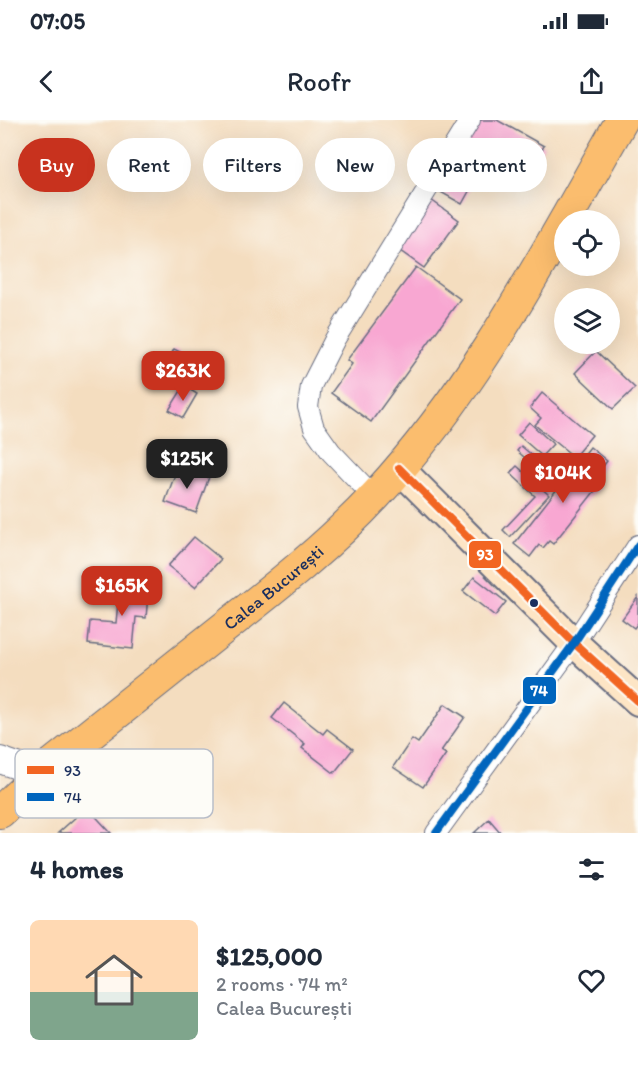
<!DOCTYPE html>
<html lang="en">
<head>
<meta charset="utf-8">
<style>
	body { margin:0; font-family:Itim,sans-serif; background:#f6f6f7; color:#1f2937; height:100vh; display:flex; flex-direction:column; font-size:22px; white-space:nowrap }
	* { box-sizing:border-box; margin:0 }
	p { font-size:20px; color:#747a83 }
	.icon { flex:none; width:33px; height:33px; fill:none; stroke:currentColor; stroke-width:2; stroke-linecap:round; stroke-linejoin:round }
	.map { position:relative; height:713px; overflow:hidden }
	.panel { display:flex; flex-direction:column; background:#fff; flex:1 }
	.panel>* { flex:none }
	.banner { position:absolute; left:18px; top:18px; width:603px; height:54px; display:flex; gap:12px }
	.controls { position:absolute; left:554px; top:90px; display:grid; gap:12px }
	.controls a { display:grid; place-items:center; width:66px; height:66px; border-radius:50%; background:#fff; box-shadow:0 6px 24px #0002; font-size:30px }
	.price { position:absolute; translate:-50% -51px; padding:0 14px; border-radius:12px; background:#c8321e; color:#fff; font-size:20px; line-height:39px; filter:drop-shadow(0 2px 3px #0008) }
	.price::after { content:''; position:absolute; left:50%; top:36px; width:18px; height:14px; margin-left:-9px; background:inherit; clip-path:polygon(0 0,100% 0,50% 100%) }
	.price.current { background:#222; color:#fff }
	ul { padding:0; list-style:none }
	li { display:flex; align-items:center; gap:18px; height:150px; padding:0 30px }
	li+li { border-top:2px solid #e0e1e3 }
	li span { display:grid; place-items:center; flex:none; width:168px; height:120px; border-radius:9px; color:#555 }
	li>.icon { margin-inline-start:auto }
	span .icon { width:72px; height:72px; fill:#fffc; stroke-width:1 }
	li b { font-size:26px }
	h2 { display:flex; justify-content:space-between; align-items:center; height:72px; padding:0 30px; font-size:26px }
	.chip { padding:0 21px; border-radius:27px; background:#fff; box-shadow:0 6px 24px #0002; font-size:21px; line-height:54px }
	.chip.current { background:#c8321e; color:#fff }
	.status { display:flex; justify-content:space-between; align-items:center; height:42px; padding:0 30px; background:#fff; direction:ltr }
	.status svg { height:16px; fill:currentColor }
	header { display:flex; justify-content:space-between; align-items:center; height:78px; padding:0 30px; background:#fff; font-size:27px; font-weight:600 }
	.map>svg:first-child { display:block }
	.building { fill:#f8a7d2 }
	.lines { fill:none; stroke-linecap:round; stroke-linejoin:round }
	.minor-casing { stroke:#676c80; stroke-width:22 }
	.tertiary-casing { stroke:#676c80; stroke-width:28 }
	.secondary-casing { stroke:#676c80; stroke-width:32 }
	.primary-casing { stroke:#676c80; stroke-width:34 }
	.minor { stroke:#fff; stroke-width:20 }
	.tertiary { stroke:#fff; stroke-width:26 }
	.secondary { stroke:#fde5c5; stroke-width:28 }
	.primary { stroke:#fbbd6e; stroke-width:32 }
	.bus-1-casing { stroke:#fdfcf7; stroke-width:12 }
	.bus-2-casing { stroke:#fdfcf7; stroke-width:12 }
	.bus-1 { stroke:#f26522; stroke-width:8 }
	.bus-2 { stroke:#0065bd; stroke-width:8 }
	.bus-dot { fill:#1b2f5e; stroke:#fdfcf7; stroke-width:2 }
	.labels { text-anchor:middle; stroke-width:5; stroke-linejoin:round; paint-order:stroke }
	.street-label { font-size:18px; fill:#1b2f5e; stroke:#fdfcf7 }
	.key { fill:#fdfcf7; stroke:#b9bec9; stroke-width:1.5 }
	.key-label { font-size:16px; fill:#1b2f5e }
	.line-badge { stroke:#fdfcf7; stroke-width:2 }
	.badge-label { font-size:16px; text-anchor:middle; font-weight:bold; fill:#fff }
</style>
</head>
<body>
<div class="status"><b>07:05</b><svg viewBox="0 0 49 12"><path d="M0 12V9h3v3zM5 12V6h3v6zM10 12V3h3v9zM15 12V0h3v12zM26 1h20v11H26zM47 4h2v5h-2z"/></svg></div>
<header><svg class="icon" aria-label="back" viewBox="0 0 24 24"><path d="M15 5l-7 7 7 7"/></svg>Roofr<svg class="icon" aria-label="share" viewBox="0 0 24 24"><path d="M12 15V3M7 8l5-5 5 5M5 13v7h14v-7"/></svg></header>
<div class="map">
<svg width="638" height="713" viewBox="0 0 638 713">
	<rect width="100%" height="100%" fill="#fdfcf7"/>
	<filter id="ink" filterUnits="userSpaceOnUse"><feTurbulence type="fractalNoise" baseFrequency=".0167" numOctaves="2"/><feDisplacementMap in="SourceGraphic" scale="12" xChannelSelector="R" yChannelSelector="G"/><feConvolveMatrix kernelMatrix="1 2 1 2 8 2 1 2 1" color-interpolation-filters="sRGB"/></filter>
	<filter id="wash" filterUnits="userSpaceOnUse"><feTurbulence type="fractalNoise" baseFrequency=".008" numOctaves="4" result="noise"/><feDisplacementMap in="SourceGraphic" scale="24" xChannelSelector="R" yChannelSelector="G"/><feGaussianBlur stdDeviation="1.35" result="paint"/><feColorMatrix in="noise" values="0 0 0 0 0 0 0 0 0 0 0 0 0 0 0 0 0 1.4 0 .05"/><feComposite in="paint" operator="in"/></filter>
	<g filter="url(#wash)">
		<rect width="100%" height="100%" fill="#f4ddbf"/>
		<g id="blocks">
			<path class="building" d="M 476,0 L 497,0 L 544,26 L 524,60 L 487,39 L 462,84 L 437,70 Z
				M 431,80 L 459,100 L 424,148 L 396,128 Z
				M 416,147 L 460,179 L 371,302 L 331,273 L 352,244 L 347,240 Z
				M 174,229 L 205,245 L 193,268 L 162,252 Z
				M 596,231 L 635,268 L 613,289 L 575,253 Z
				M 184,266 L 197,274 L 183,298 L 169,290 Z
				M 542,273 L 592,315 L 574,337 L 535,305 L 541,298 L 530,288 Z
				M 529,302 L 553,324 L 542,336 L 518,315 Z
				M 521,326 L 550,350 L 541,360 L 526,348 L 531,343 L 517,331 Z
				M 590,327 L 607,341 L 591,362 L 598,367 L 553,424 L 549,421 L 543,428 L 539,425 L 530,437 L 514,424 Z
				M 178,346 L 209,357 L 196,393 L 165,382 Z
				M 517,346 L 549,375 L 510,417 L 503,410 L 535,376 L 510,353 Z
				M 194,417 L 221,439 L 195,467 L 168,446 Z
				M 474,457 L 506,482 L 495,496 L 463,471 Z
				M 120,460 L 149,463 L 146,498 L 136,497 L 133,529 L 88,524 L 90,501 L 116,503 Z
				M 638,477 L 638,503 L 634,508 L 622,499 Z
				M 284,583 L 323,614 L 327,609 L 353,629 L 334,653 L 302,628 L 305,624 L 272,598 Z
				M 445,584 L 465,597 L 441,631 L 446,634 L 423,667 L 393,647 L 412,619 L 418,623 Z
				M 87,687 L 111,713 L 58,713 Z
				M 489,699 L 501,713 L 474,713 Z"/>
		</g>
	</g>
	<g filter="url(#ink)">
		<use href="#blocks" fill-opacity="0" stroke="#676c80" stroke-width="1.5"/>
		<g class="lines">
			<g class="minor-casing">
				<path id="minor" d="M 374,377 L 331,332 L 314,308 L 308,287 L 311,266 L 335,219 L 470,0
					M 436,713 L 574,523 L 638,425"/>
			</g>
			<g class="tertiary-casing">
				<path id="tertiary" d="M 0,640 L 40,654"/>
			</g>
			<g class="secondary-casing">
				<path id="secondary" d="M 399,348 L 574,523 L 638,581"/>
			</g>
			<g class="primary-casing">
				<g id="primary">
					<path id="s1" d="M 0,692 L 40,654 C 100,606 160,558 220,511 C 275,468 330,425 377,374 C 479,264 548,129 622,0"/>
				</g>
			</g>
			<use href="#minor" class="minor"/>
			<use href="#tertiary" class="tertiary"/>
			<use href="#secondary" class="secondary"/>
			<use href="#primary" class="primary"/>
			<g class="bus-1-casing">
				<path id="bus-1" d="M 399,348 L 574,523 L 638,581"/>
			</g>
			<g class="bus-2-casing">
				<path id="bus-2" d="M 436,713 L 574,523 L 638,425"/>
			</g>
			<use href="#bus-1" class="bus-1"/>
			<use href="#bus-2" class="bus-2"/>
		</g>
	</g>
	<circle class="bus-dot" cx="534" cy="483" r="5"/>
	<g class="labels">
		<g class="street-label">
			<text dy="6" stroke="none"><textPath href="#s1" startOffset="354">Calea București</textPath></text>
		</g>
	</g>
	<rect x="15" y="629" width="198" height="69" rx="9" class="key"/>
	<rect x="27" y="646" width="27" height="8" fill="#f26522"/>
	<rect x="27" y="673" width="27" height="8" fill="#0065bd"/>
	<g class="key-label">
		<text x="64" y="656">93</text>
		<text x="64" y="683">74</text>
	</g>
	<g class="line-badge">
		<rect x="468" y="420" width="34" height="29" rx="6" fill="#f26522"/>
		<rect x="522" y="556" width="35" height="29" rx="6" fill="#0065bd"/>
	</g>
	<g class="badge-label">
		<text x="485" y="440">93</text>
		<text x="539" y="576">74</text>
	</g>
</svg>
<div class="controls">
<a><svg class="icon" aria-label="locate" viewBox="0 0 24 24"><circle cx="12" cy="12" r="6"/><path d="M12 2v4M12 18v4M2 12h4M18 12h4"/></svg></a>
<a><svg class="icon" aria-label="layers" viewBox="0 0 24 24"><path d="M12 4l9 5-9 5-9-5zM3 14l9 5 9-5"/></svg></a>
</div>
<b class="price" style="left:183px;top:282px">$263K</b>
<b class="price current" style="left:187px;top:370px">$125K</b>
<b class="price" style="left:563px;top:384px">$104K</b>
<b class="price" style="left:122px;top:497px">$165K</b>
<div class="banner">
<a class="chip current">Buy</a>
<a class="chip">Rent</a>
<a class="chip">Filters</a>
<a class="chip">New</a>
<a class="chip">Apartment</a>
</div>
</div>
<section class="panel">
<h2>4 homes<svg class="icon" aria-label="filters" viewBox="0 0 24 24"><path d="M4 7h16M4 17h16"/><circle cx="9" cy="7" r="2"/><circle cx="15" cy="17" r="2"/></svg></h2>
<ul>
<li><span style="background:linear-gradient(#ffd9b3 60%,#7fa58c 0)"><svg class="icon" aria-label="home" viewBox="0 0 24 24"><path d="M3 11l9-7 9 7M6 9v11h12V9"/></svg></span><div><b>$125,000</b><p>2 rooms · 74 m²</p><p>Calea București</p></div><svg class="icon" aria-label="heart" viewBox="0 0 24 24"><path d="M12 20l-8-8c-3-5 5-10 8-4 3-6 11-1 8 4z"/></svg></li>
</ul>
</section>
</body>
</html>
